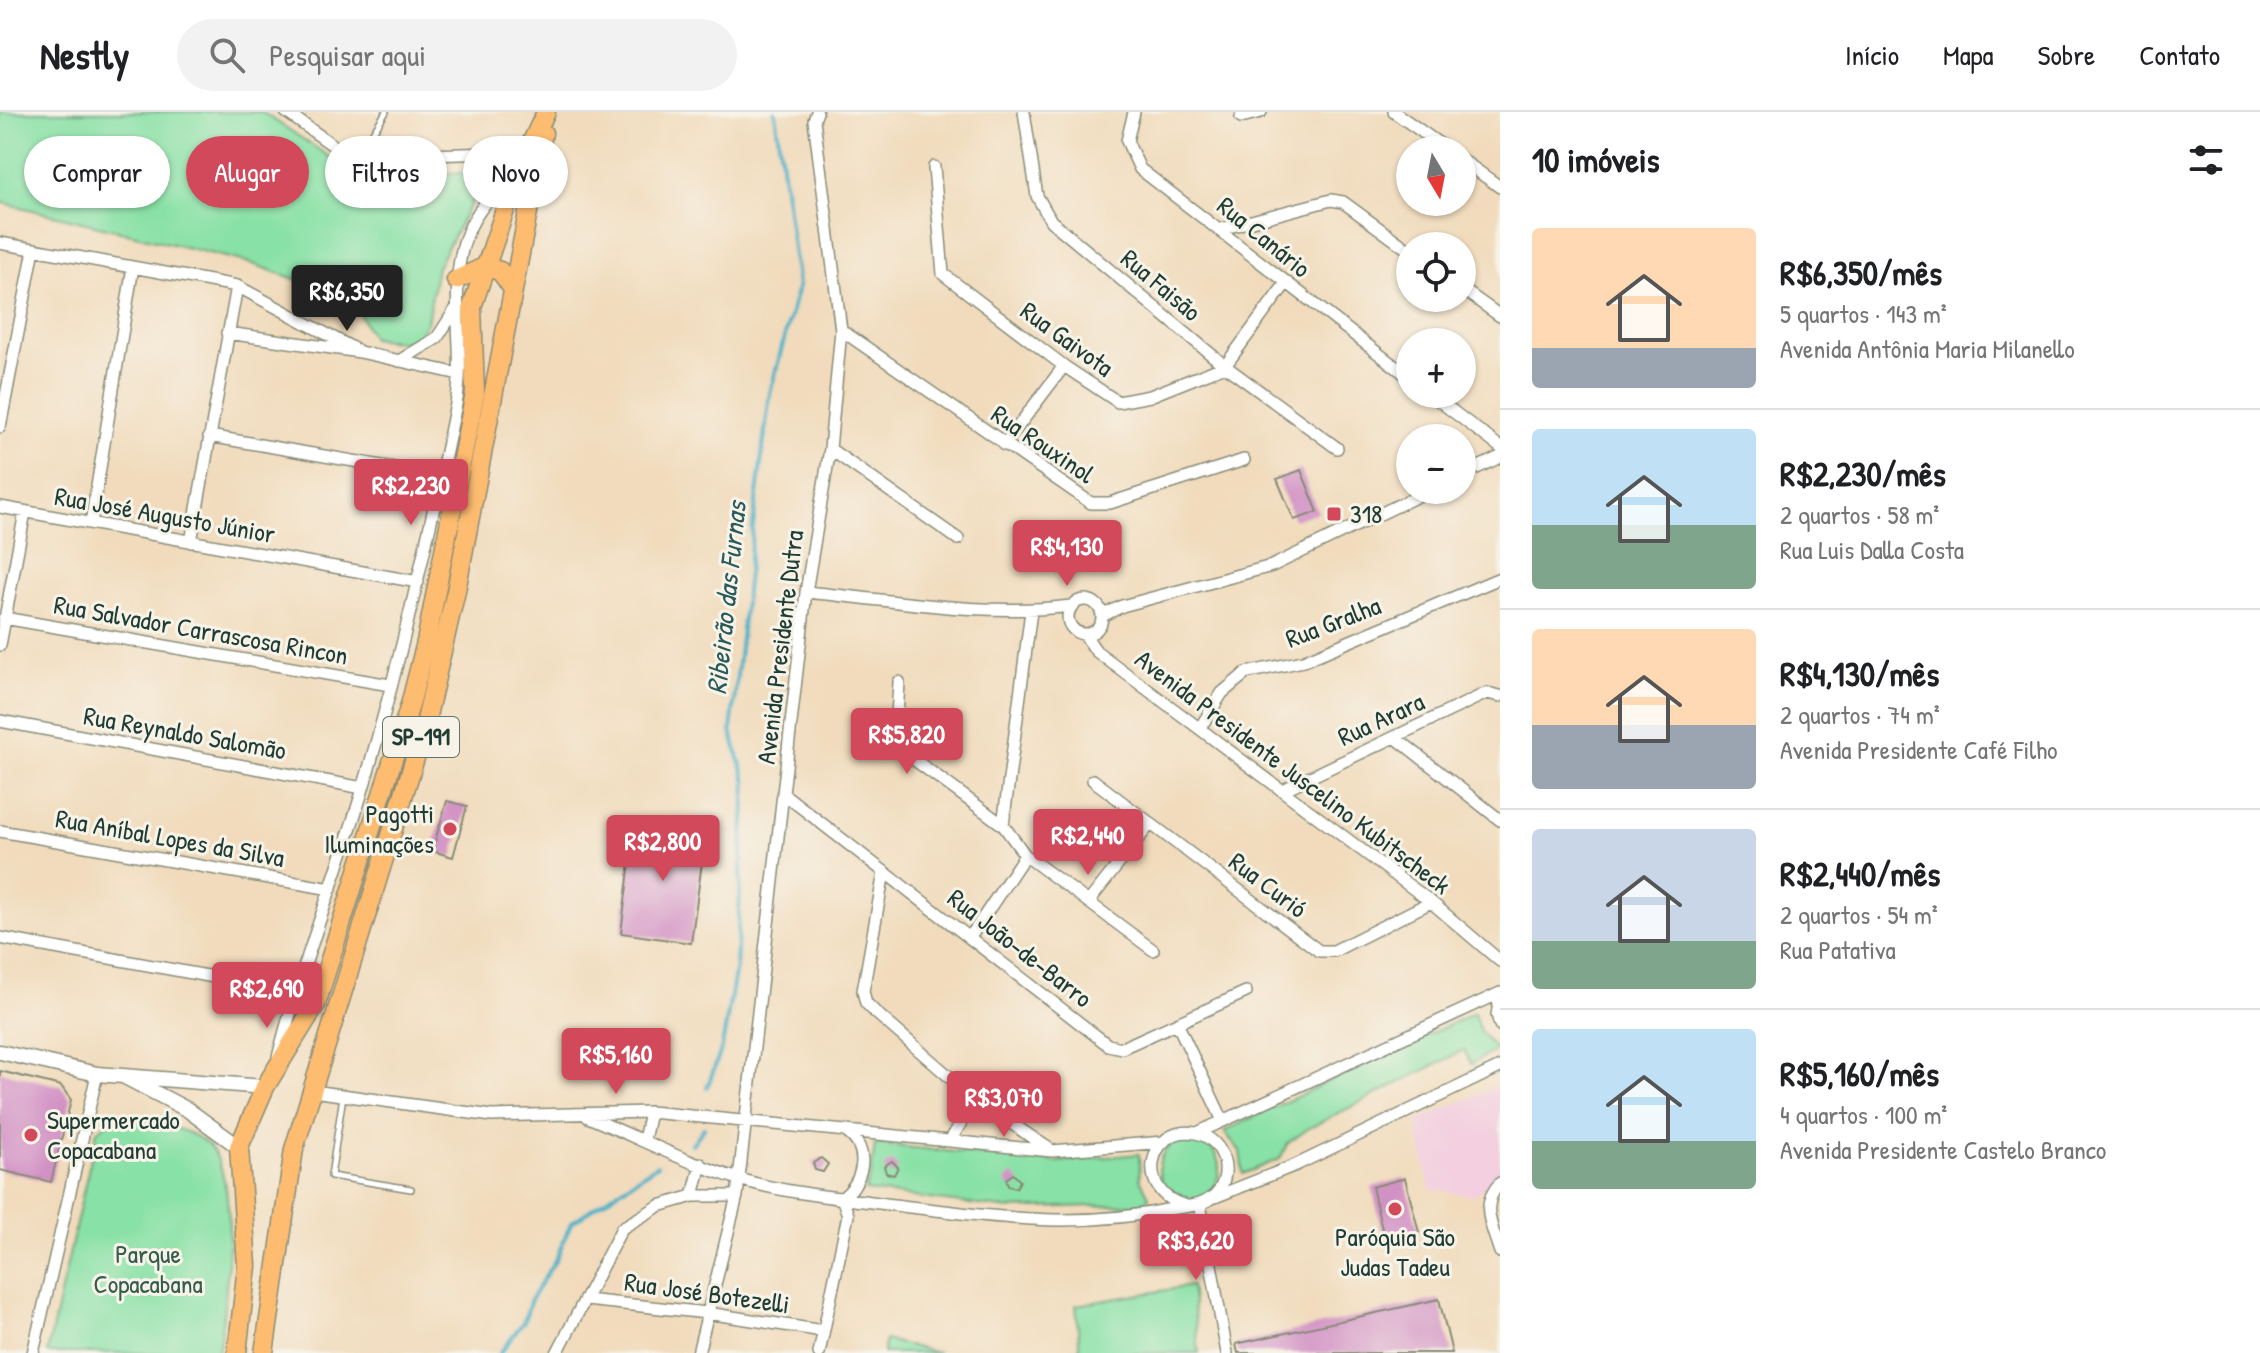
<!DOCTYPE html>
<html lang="pt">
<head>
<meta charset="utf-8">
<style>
	body { margin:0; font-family:"Patrick Hand",sans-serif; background:#f2f2f2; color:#202124; height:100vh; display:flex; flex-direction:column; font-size:30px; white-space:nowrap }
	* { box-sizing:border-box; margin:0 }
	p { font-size:26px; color:#757577 }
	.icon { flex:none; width:44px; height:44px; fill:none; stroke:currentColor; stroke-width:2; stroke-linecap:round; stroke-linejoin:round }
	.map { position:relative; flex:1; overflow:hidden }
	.drawer { display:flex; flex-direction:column; background:#fff; width:760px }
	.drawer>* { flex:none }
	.hud { position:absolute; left:24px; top:24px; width:760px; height:72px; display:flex; gap:16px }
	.needle { width:52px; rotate:170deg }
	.controls { position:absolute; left:1396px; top:24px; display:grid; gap:16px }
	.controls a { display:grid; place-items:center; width:80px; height:80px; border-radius:50%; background:#fff; box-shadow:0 2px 6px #0004; font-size:40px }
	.price { position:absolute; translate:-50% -68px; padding:0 18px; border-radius:8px; background:#d1495b; color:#fff; font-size:26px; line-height:52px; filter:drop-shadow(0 2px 4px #0008) }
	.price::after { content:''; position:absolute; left:50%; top:48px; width:24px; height:18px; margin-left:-12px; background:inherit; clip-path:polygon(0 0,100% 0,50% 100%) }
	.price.selected { background:#222; color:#fff }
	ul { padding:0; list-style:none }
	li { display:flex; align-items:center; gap:24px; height:200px; padding:0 32px }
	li+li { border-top:2px solid #e0e0e0 }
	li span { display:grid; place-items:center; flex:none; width:224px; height:160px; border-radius:8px; color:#555 }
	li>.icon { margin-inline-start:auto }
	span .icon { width:96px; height:96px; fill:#fffc; stroke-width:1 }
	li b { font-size:34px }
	h2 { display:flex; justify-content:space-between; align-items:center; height:96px; padding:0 32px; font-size:34px }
	.pill { padding:0 28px; border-radius:36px; background:#fff; box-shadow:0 2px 6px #0004; font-size:28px; line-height:72px }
	.pill.selected { background:#d1495b; color:#fff }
	header { display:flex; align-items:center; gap:48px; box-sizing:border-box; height:112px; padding:0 40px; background:#fff; border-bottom:2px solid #e0e0e0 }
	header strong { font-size:38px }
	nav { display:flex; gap:44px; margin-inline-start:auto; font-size:28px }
	.search { width:560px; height:72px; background:#f2f2f2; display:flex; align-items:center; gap:20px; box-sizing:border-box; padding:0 28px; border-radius:44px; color:#757577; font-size:30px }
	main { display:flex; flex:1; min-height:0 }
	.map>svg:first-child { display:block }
	.built { fill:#f3cfdf }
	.green { fill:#88e1a6; stroke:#548f6d; stroke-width:2 }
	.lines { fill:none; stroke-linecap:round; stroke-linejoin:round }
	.stream { stroke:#49b0c8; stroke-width:4 }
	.building { fill:#d291c4 }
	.service-casing { stroke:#888c78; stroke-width:8 }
	.minor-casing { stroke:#888c78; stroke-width:14 }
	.tertiary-casing { stroke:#888c78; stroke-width:17 }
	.primary-casing { stroke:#888c78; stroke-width:21 }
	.service { stroke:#fff; stroke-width:5 }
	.minor { stroke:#fff; stroke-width:11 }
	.tertiary { stroke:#fff; stroke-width:14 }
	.primary { stroke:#febc70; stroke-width:18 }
	.poi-dot { fill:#d1495b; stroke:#f7f3e8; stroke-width:3 }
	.labels { text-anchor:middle; stroke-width:6; stroke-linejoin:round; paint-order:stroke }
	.shield { fill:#f7f3e8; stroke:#60746a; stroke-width:2 }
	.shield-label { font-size:24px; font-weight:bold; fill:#1f3d34 }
	.street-label { font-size:26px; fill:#1f3d34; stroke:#f7f3e8 }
	.poi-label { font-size:26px; fill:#1f3d34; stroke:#f7f3e8; text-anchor:start }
	.park-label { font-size:26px; fill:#345e4b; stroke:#f7f3e8 }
	.water-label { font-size:28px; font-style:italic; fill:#2a5a59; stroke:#f7f3e8 }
</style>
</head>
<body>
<header>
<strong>Nestly</strong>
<div class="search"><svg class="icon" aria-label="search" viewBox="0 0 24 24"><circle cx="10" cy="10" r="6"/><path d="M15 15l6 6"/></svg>Pesquisar aqui</div>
<nav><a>Início</a><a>Mapa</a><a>Sobre</a><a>Contato</a></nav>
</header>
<main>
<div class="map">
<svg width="1500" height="1241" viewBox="0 0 1500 1241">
	<rect width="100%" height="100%" fill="#f7f3e8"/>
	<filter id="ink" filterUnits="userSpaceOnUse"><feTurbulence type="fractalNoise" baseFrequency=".0125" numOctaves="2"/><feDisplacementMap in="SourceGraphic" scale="16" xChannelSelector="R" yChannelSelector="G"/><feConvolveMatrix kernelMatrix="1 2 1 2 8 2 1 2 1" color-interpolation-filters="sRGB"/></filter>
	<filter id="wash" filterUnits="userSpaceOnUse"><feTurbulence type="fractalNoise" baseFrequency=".006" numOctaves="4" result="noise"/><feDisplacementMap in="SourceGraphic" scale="32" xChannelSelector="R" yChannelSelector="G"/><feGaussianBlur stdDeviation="1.8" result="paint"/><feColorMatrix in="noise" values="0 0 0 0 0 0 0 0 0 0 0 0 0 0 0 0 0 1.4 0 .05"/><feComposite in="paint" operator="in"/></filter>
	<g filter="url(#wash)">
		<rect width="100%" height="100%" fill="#f1dbbc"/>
		<path class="built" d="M 1500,973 L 1500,1062 L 1474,1084 L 1430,1077 L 1416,1009 Z"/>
		<path class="green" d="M 0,0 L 262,0 L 354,61 L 466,61 L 476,70 L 478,78 L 437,155 L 427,210 L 419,223 L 404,230 L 372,226 L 352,187 L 250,151 L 0,90 Z
			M 1474,901 L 1480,919 L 1496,938 L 1471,952 L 1464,938 L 1309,1016 L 1287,1032 L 1280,1047 L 1243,1062 L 1240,1039 L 1224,1019 Z
			M 116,1005 C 139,1005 194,1017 209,1034 C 243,1074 225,1191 218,1241 L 47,1241 L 97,1019 Z
			M1159 1057a30 30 0 1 1 60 0a30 30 0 1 1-60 0Z
			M 875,1032 L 1056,1050 L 1139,1042 L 1140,1067 L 1149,1084 L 1145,1092 L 1010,1097 L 865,1079 L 871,1062 Z
			M 1191,1174 L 1199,1241 L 1080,1241 L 1076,1193 Z
			M 885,1228 L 939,1241 L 883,1241 Z"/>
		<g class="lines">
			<path class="stream" d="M 707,976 L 722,935 L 736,855 L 746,670 L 731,619 L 753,414 L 770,281 L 798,174 L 775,0
				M 692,1032 L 704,1016
				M 500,1241 L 524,1209 L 531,1187 L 557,1145 L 571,1111 L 657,1053"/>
		</g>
		<g id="blocks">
			<path class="building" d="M 1301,358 L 1318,400 L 1294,408 L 1277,367 Z
				M 447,689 L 467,694 L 453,745 L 432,739 Z
				M 635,710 L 706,721 L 691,831 L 621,821 Z
				M 0,959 L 61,974 L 71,988 L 51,1070 L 0,1058 Z
				M 821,1046 L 828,1052 L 823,1060 L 815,1058 L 813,1051 Z
				M 892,1049 L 898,1055 L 894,1063 L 886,1061 L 884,1054 Z
				M 1013,1062 L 1020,1069 L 1016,1076 L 1008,1074 L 1006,1067 Z
				M 1405,1066 L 1419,1120 L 1385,1130 L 1372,1075 Z
				M 1439,1187 L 1452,1241 L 1238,1241 L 1236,1232 Z"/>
		</g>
	</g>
	<g filter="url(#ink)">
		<use href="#blocks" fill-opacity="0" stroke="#888c78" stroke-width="2"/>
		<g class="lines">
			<g class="service-casing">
				<path id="service" d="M 371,44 L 370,25 L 386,0
					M 343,984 L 331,1064 L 411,1077"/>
			</g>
			<g class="minor-casing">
				<path id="minor" d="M 286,0 L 341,39 L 360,45 L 495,41 L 522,60
					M 1024,0 L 1037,84 L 1051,109 L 1225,254 L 1337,336
					M 1134,0 L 1127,29 L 1140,57 L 1410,266
					M 1394,0 L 1448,38
					M 1241,5 L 1261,0
					M 1462,48 L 1500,75
					M 934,55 L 943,162 L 1064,254 L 1118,290 L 1150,284 L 1225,254 L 1286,171
					M 1221,117 L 1331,88 L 1343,90 L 1410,139
					M 0,131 L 237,174 L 360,240
					M 1462,177 L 1500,204
					M 841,218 L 1091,391 L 1110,391 L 1244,348
					M 227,221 L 360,240 L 459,262
					M 399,249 L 437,226 L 455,198
					M 1430,282 L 1500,335
					M 0,315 L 34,137
					M 209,324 L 440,364
					M 1004,333 L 1064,254
					M 830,337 L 958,427
					M 1462,363 L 1500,345
					M 0,395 L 418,470
					M 91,411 L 133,155
					M 191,430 L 237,174
					M 806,480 C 893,488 984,505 1071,494
					M1068 505a17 17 0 1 1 34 0a17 17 0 1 1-34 0Z
					M 1102,504 L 1122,494 L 1272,454 L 1430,378
					M 4,506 L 390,573
					M 1085,523 L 1096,539 L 1431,790 L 1500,849
					M 0,533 L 25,400
					M 899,570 L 896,623 L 904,640 L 1003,713 L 1025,743 L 1153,838
					M 0,609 L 363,676
					M 1200,616 L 1222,581 L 1246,561 L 1303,549 L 1500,466
					M 1395,625 L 1500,708
					M 1093,668 L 1319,839 L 1334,839 L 1431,790
					M 1283,678 L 1487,581 L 1500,584
					M 785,683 L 1108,933 L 1122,936 L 1246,880
					M 1003,713 L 1031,499
					M 0,719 L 331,777
					M 884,760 L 863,879 L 866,891 L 875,900 L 975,987 L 950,1029
					M 1090,788 L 1150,712
					M 971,824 L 1025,743
					M 0,826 L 295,880
					M 1500,885 L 1497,903 L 1500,913
					M 1178,913 L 1223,1009
					M 278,945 C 301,855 335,768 362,680 C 400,552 429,422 456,292 C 469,226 437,151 484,93 C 491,84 504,78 514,72
					M 313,979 L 492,1004 L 650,1000 L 1052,1039 L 1164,1030
					M 975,987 L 1051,1038
					M 588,1005 C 637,1025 688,1052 739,1067 C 788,1082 843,1086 894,1093 C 994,1105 1077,1118 1176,1096 C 1188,1094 1201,1094 1211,1086 C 1236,1068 1226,1027 1196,1021 C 1148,1012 1133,1082 1187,1094
					M 1197,1021 L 1500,881
					M 644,1028 L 650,1000
					M 1500,1071 C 1479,1093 1492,1114 1500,1140
					M 693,1084 L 701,1052
					M 1215,1085 L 1296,1053 L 1500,955
					M 1200,1092 L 1227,1241
					M 586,1188 L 707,1201 L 823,1219
					M 33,1241 L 97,962
					M 557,1241 L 622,1116 L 659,1094 L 693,1084 L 737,1084
					M 698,1241 L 737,1084 L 806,480 L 830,337 L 841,218 L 814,8 L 817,0
					M 819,1241 L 848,1103 L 842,1086 C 863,1070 872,1037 846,1020"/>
			</g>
			<g class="tertiary-casing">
				<path id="tertiary" d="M 0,940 L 97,962 L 265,975
					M 125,965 L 188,998 L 239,1035"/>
			</g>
			<g class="primary-casing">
				<path id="primary" d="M 456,168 L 484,155 L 500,159 L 513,177
					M 237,1241 L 247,1154 L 239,1035 L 265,975 L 316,892 L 410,593 L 426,530 L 475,281 L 472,195 L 519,57 L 546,0
					M 264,1241 L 294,1037 L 424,617 L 456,479 L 543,21"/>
			</g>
			<use href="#service" class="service"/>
			<use href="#minor" class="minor"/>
			<use href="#tertiary" class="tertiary"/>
			<use href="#primary" class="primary"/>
		</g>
	</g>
	<g class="poi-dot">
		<rect x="1326" y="394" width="16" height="16" rx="4"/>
		<circle cx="450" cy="717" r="8"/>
		<circle cx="31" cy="1023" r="8"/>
		<circle cx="1395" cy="1097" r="8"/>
	</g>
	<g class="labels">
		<rect class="shield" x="383" y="605" width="76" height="40" rx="6"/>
		<g class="shield-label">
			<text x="421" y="633">SP-191</text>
		</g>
		<g class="street-label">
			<text transform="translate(1264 125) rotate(39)" y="9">Rua Canário</text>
			<text transform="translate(1161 173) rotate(40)" y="9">Rua Faisão</text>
			<text transform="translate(1067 227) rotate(36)" y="9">Rua Gaivota</text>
			<text transform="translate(1043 332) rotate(34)" y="9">Rua Rouxinol</text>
			<text transform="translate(165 403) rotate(10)" y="9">Rua José Augusto Júnior</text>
			<text transform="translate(1333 510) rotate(-21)" y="9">Rua Gralha</text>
			<text transform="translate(201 518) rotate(10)" y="9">Rua Salvador Carrascosa Rincon</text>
			<text transform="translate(780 535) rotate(-83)" y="9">Avenida Presidente Dutra</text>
			<text transform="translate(1381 607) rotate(-25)" y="9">Rua Arara</text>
			<text transform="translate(185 621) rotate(10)" y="9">Rua Reynaldo Salomão</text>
			<text transform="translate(1293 660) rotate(37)" y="9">Avenida Presidente Juscelino Kubitscheck</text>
			<text transform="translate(170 726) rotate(10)" y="9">Rua Aníbal Lopes da Silva</text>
			<text transform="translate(1268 773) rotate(37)" y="9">Rua Curió</text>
			<text transform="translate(1020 836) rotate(38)" y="9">Rua João-de-Barro</text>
			<text transform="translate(707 1181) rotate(8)" y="9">Rua José Botezelli</text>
		</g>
		<g class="poi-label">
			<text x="1350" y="411">318</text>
			<text x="434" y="711" text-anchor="end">Pagotti<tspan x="434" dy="30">Iluminações</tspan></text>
			<text x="47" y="1017">Supermercado<tspan x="47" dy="30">Copacabana</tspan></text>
			<text x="1395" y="1134" text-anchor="middle">Paróquia São<tspan x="1395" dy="30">Judas Tadeu</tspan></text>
		</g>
		<g class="park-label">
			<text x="148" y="1151">Parque<tspan x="148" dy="30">Copacabana</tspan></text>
		</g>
		<g class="water-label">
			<text transform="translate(726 486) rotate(-84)" y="10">Ribeirão das Furnas</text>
		</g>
	</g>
</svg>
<div class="controls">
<a><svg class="needle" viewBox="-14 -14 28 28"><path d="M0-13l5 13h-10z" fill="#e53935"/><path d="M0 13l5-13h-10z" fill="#757577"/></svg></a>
<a><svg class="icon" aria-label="locate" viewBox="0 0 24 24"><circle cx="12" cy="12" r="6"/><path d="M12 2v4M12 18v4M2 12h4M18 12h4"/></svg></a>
<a>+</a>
<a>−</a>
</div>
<b class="price selected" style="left:347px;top:221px">R$6,350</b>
<b class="price" style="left:411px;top:415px">R$2,230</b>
<b class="price" style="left:1067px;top:476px">R$4,130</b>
<b class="price" style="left:907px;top:664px">R$5,820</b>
<b class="price" style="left:1088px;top:765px">R$2,440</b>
<b class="price" style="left:663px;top:771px">R$2,800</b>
<b class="price" style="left:267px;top:918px">R$2,690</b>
<b class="price" style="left:616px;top:984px">R$5,160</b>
<b class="price" style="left:1004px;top:1027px">R$3,070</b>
<b class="price" style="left:1196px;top:1170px">R$3,620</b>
<div class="hud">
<a class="pill">Comprar</a>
<a class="pill selected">Alugar</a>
<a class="pill">Filtros</a>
<a class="pill">Novo</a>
</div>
</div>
<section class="drawer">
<h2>10 imóveis<svg class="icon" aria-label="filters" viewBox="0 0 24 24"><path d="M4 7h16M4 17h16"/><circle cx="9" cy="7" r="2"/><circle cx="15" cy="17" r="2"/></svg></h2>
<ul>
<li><span style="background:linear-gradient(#ffd9b3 75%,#9aa5b1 0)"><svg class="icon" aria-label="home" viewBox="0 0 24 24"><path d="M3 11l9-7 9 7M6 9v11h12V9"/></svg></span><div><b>R$6,350/mês</b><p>5 quartos · 143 m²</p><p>Avenida Antônia Maria Milanello</p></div></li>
<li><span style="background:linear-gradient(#bfe0f5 60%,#7fa58c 0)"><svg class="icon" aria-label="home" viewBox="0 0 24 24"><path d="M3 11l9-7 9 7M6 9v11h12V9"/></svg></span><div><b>R$2,230/mês</b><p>2 quartos · 58 m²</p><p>Rua Luis Dalla Costa</p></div></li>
<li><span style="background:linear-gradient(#ffd9b3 60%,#9aa5b1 0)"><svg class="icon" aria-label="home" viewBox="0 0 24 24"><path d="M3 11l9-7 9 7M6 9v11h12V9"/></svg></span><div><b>R$4,130/mês</b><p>2 quartos · 74 m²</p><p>Avenida Presidente Café Filho</p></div></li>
<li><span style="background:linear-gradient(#c9d6e8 70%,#7fa58c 0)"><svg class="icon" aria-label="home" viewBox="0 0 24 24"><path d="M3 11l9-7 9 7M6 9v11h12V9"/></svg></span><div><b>R$2,440/mês</b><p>2 quartos · 54 m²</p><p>Rua Patativa</p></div></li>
<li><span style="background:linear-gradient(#bfe0f5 70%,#7fa58c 0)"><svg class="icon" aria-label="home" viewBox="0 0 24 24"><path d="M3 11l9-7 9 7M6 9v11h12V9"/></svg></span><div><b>R$5,160/mês</b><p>4 quartos · 100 m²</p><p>Avenida Presidente Castelo Branco</p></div></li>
</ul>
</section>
</main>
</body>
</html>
